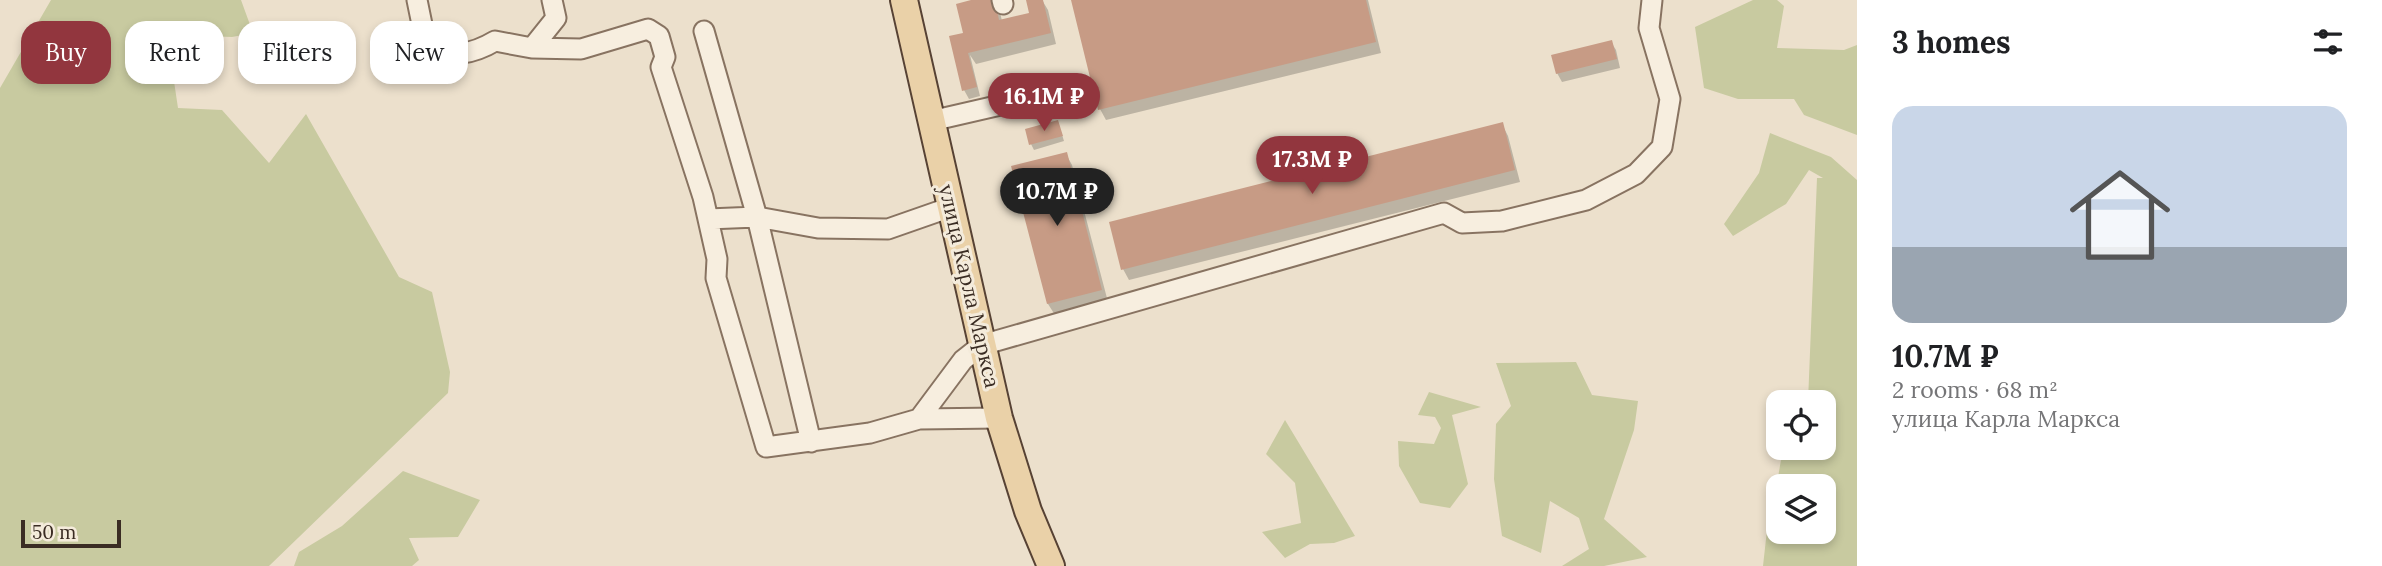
<!DOCTYPE html>
<html lang="en">
<head>
<meta charset="utf-8">
<style>
	body { margin:0; font-family:Lora,serif; background:#f6f6f6; color:#202124; height:100vh; display:flex; flex-direction:column; font-size:26px; white-space:nowrap }
	* { box-sizing:border-box; margin:0 }
	p { font-size:23px; color:#757577 }
	.icon { flex:none; width:38px; height:38px; fill:none; stroke:currentColor; stroke-width:2; stroke-linecap:round; stroke-linejoin:round }
	.map { position:relative; flex:1; overflow:hidden }
	.panel { display:flex; flex-direction:column; background:#fff; width:525px }
	.panel>* { flex:none }
	.banner { position:absolute; left:21px; top:21px; width:665px; height:63px; display:flex; gap:14px }
	.tools { position:absolute; left:1766px; top:390px; display:grid; gap:14px }
	.tools a { display:grid; place-items:center; width:70px; height:70px; border-radius:14px; background:#fff; box-shadow:0 4px 10px #0003; font-size:35px }
	.scale { position:absolute; left:21px; bottom:18px; width:100px; box-sizing:border-box; padding-left:7px; border:4px solid #3a2c23; border-top:0; font-size:19px; line-height:24px; white-space:nowrap; color:#3a2c23; -webkit-text-stroke:5px #f4ebdb; paint-order:stroke }
	.price { position:absolute; translate:-50% -60px; padding:0 16px; border-radius:24px; background:#92363e; color:#fff; font-size:23px; line-height:46px; filter:drop-shadow(0 2px 4px #0008) }
	.price::after { content:''; position:absolute; left:50%; top:42px; width:21px; height:16px; margin-left:-10px; background:inherit; clip-path:polygon(0 0,100% 0,50% 100%) }
	.price.current { background:#222; color:#fff }
	ul { padding:0; list-style:none }
	li { display:grid; align-content:center; gap:14px; height:371px; padding:0 35px }
	li+li { border-top:2px solid #e0e0e0 }
	li span { display:grid; place-items:center; height:217px; border-radius:21px; color:#555 }
	li>.icon { margin-inline-start:auto }
	span .icon { width:126px; height:126px; fill:#fffc; stroke-width:1 }
	li b { font-size:30px }
	h2 { display:flex; justify-content:space-between; align-items:center; height:84px; padding:0 35px; font-size:30px }
	.pill { padding:0 24px; border-radius:21px; background:#fff; box-shadow:0 4px 10px #0003; font-size:24px; line-height:63px }
	.pill.current { background:#92363e; color:#fff }
	main { display:flex; flex:1; min-height:0 }
	.map>svg:first-child { display:block }
	.green { fill:#c8caa0 }
	.shadow { fill:#0003 }
	.building { fill:#c79b85 }
	.lines { fill:none; stroke-linecap:round; stroke-linejoin:round }
	.minor-casing { stroke:#887361; stroke-width:23 }
	.major-casing { stroke:#574234; stroke-width:30 }
	.minor { stroke:#f7eedf; stroke-width:19 }
	.major { stroke:#ead1a8; stroke-width:26 }
	.labels { text-anchor:middle; stroke-width:6; stroke-linejoin:round; paint-order:stroke }
	.street-label { font-size:21px; fill:#3a2c23; stroke:#f4ebdb }
</style>
</head>
<body>
<main>
<div class="map">
<svg width="1857" height="566" viewBox="0 0 1857 566">
	<rect width="100%" height="100%" fill="#ece0cc"/>
	<path class="green" d="M 51,0 L 241,0 L 253,33 L 232,37 L 206,36 L 172,68 L 178,108 L 222,110 L 269,163 L 306,114 L 399,277 L 432,292 L 450,372 L 448,393 L 269,566 L 0,566 L 0,88 Z
		M 1753,0 L 1777,0 L 1784,6 L 1777,48 L 1844,50 L 1857,45 L 1857,135 L 1804,115 L 1794,99 L 1738,99 L 1704,88 L 1695,27 Z
		M 1770,133 L 1831,157 L 1857,180 L 1857,566 L 1763,566 L 1767,530 L 1800,535 L 1801,532 L 1824,532 L 1824,486 L 1778,486 L 1778,501 L 1774,501 L 1783,448 L 1824,448 L 1824,402 L 1808,402 L 1817,178 L 1823,178 L 1809,170 L 1786,204 L 1733,236 L 1724,224 L 1759,173 Z
		M 1576,362 L 1592,395 L 1638,401 L 1634,430 L 1604,519 L 1647,557 L 1604,566 L 1562,566 L 1589,549 L 1579,518 L 1550,501 L 1541,553 L 1502,536 L 1494,479 L 1496,424 L 1511,406 L 1496,363 Z
		M 1429,392 L 1481,407 L 1452,415 L 1468,484 L 1450,508 L 1420,503 L 1399,466 L 1398,441 L 1434,444 L 1441,428 L 1435,417 L 1418,415 Z
		M 1285,420 L 1355,536 L 1334,543 L 1310,544 L 1285,558 L 1262,532 L 1301,523 L 1295,483 L 1266,454 Z
		M 403,471 L 480,500 L 458,537 L 409,538 L 419,560 L 412,566 L 294,566 L 299,552 L 342,526 Z"/>
	<path class="shadow" d="M 978,0 L 999,8 L 1002,21 L 1031,14 L 1034,0 L 1042,0 L 1048,10 L 1056,44 L 976,64 L 970,55 L 980,96 L 969,99 L 964,90 L 965,34 Z
		M 1073,0 L 1368,0 L 1381,53 L 1106,120 L 1100,109 Z
		M 1611,42 L 1616,50 L 1620,68 L 1562,82 L 1557,73 Z
		M 1058,122 L 1064,141 L 1034,150 L 1031,144 Z
		M 1502,124 L 1508,136 L 1520,182 L 1129,280 L 1123,269 Z
		M 1066,154 L 1072,165 L 1108,302 L 1055,315 L 1048,304 L 1013,167 Z"/>
	<path class="building" d="M 971,0 L 995,0 L 999,20 L 1029,13 L 1026,0 L 1043,0 L 1051,33 L 968,53 L 977,87 L 962,91 L 949,36 L 963,33 L 956,4 Z
		M 1071,0 L 1366,0 L 1376,42 L 1098,110 Z
		M 1612,40 L 1617,59 L 1556,74 L 1551,55 Z
		M 1058,120 L 1063,136 L 1029,145 L 1025,129 Z
		M 1503,122 L 1515,170 L 1121,270 L 1109,222 Z
		M 1067,152 L 1102,290 L 1047,304 L 1011,166 Z"/>
	<g class="lines">
		<g class="minor-casing">
			<path id="minor" d="M 417,0 L 426,44 C 447,61 475,53 495,41 L 532,48 L 581,49 L 648,29 L 659,36 L 665,57 L 661,67 L 703,197 L 717,259 L 716,278 L 766,447 L 870,433 L 919,419 L 999,418
				M 1002,0 L 1003,4
				M 704,31 L 757,217 L 708,219
				M 532,48 L 556,18 L 552,0
				M 931,121 L 1062,91
				M 919,419 L 963,360 L 982,345 L 1444,213 L 1462,223 L 1502,221 L 1586,200 L 1636,174 L 1662,147 L 1670,99 L 1649,28 L 1652,0
				M 811,442 L 757,217 L 818,228 L 888,229 L 951,207"/>
		</g>
		<g class="major-casing">
			<path id="major" d="M 904,0 L 999,418 L 1028,511 L 1051,566"/>
		</g>
		<use href="#minor" class="minor"/>
		<use href="#major" class="major"/>
	</g>
	<g class="labels">
		<g class="street-label">
			<text transform="translate(969 286) rotate(77)" y="7">улица Карла Маркса</text>
		</g>
	</g>
</svg>
<div class="tools">
<a><svg class="icon" aria-label="locate" viewBox="0 0 24 24"><circle cx="12" cy="12" r="6"/><path d="M12 2v4M12 18v4M2 12h4M18 12h4"/></svg></a>
<a><svg class="icon" aria-label="layers" viewBox="0 0 24 24"><path d="M12 4l9 5-9 5-9-5zM3 14l9 5 9-5"/></svg></a>
</div>
<div class="scale">50 m</div>
<b class="price" style="left:1044px;top:133px">16.1M ₽</b>
<b class="price" style="left:1312px;top:196px">17.3M ₽</b>
<b class="price current" style="left:1057px;top:228px">10.7M ₽</b>
<div class="banner">
<a class="pill current">Buy</a>
<a class="pill">Rent</a>
<a class="pill">Filters</a>
<a class="pill">New</a>
</div>
</div>
<section class="panel">
<h2>3 homes<svg class="icon" aria-label="filters" viewBox="0 0 24 24"><path d="M4 7h16M4 17h16"/><circle cx="9" cy="7" r="2"/><circle cx="15" cy="17" r="2"/></svg></h2>
<ul>
<li><span style="background:linear-gradient(#c9d6e8 65%,#9aa5b1 0)"><svg class="icon" aria-label="home" viewBox="0 0 24 24"><path d="M3 11l9-7 9 7M6 9v11h12V9"/></svg></span><div><b>10.7M ₽</b><p>2 rooms · 68 m²</p><p>улица Карла Маркса</p></div></li>
</ul>
</section>
</main>
</body>
</html>
